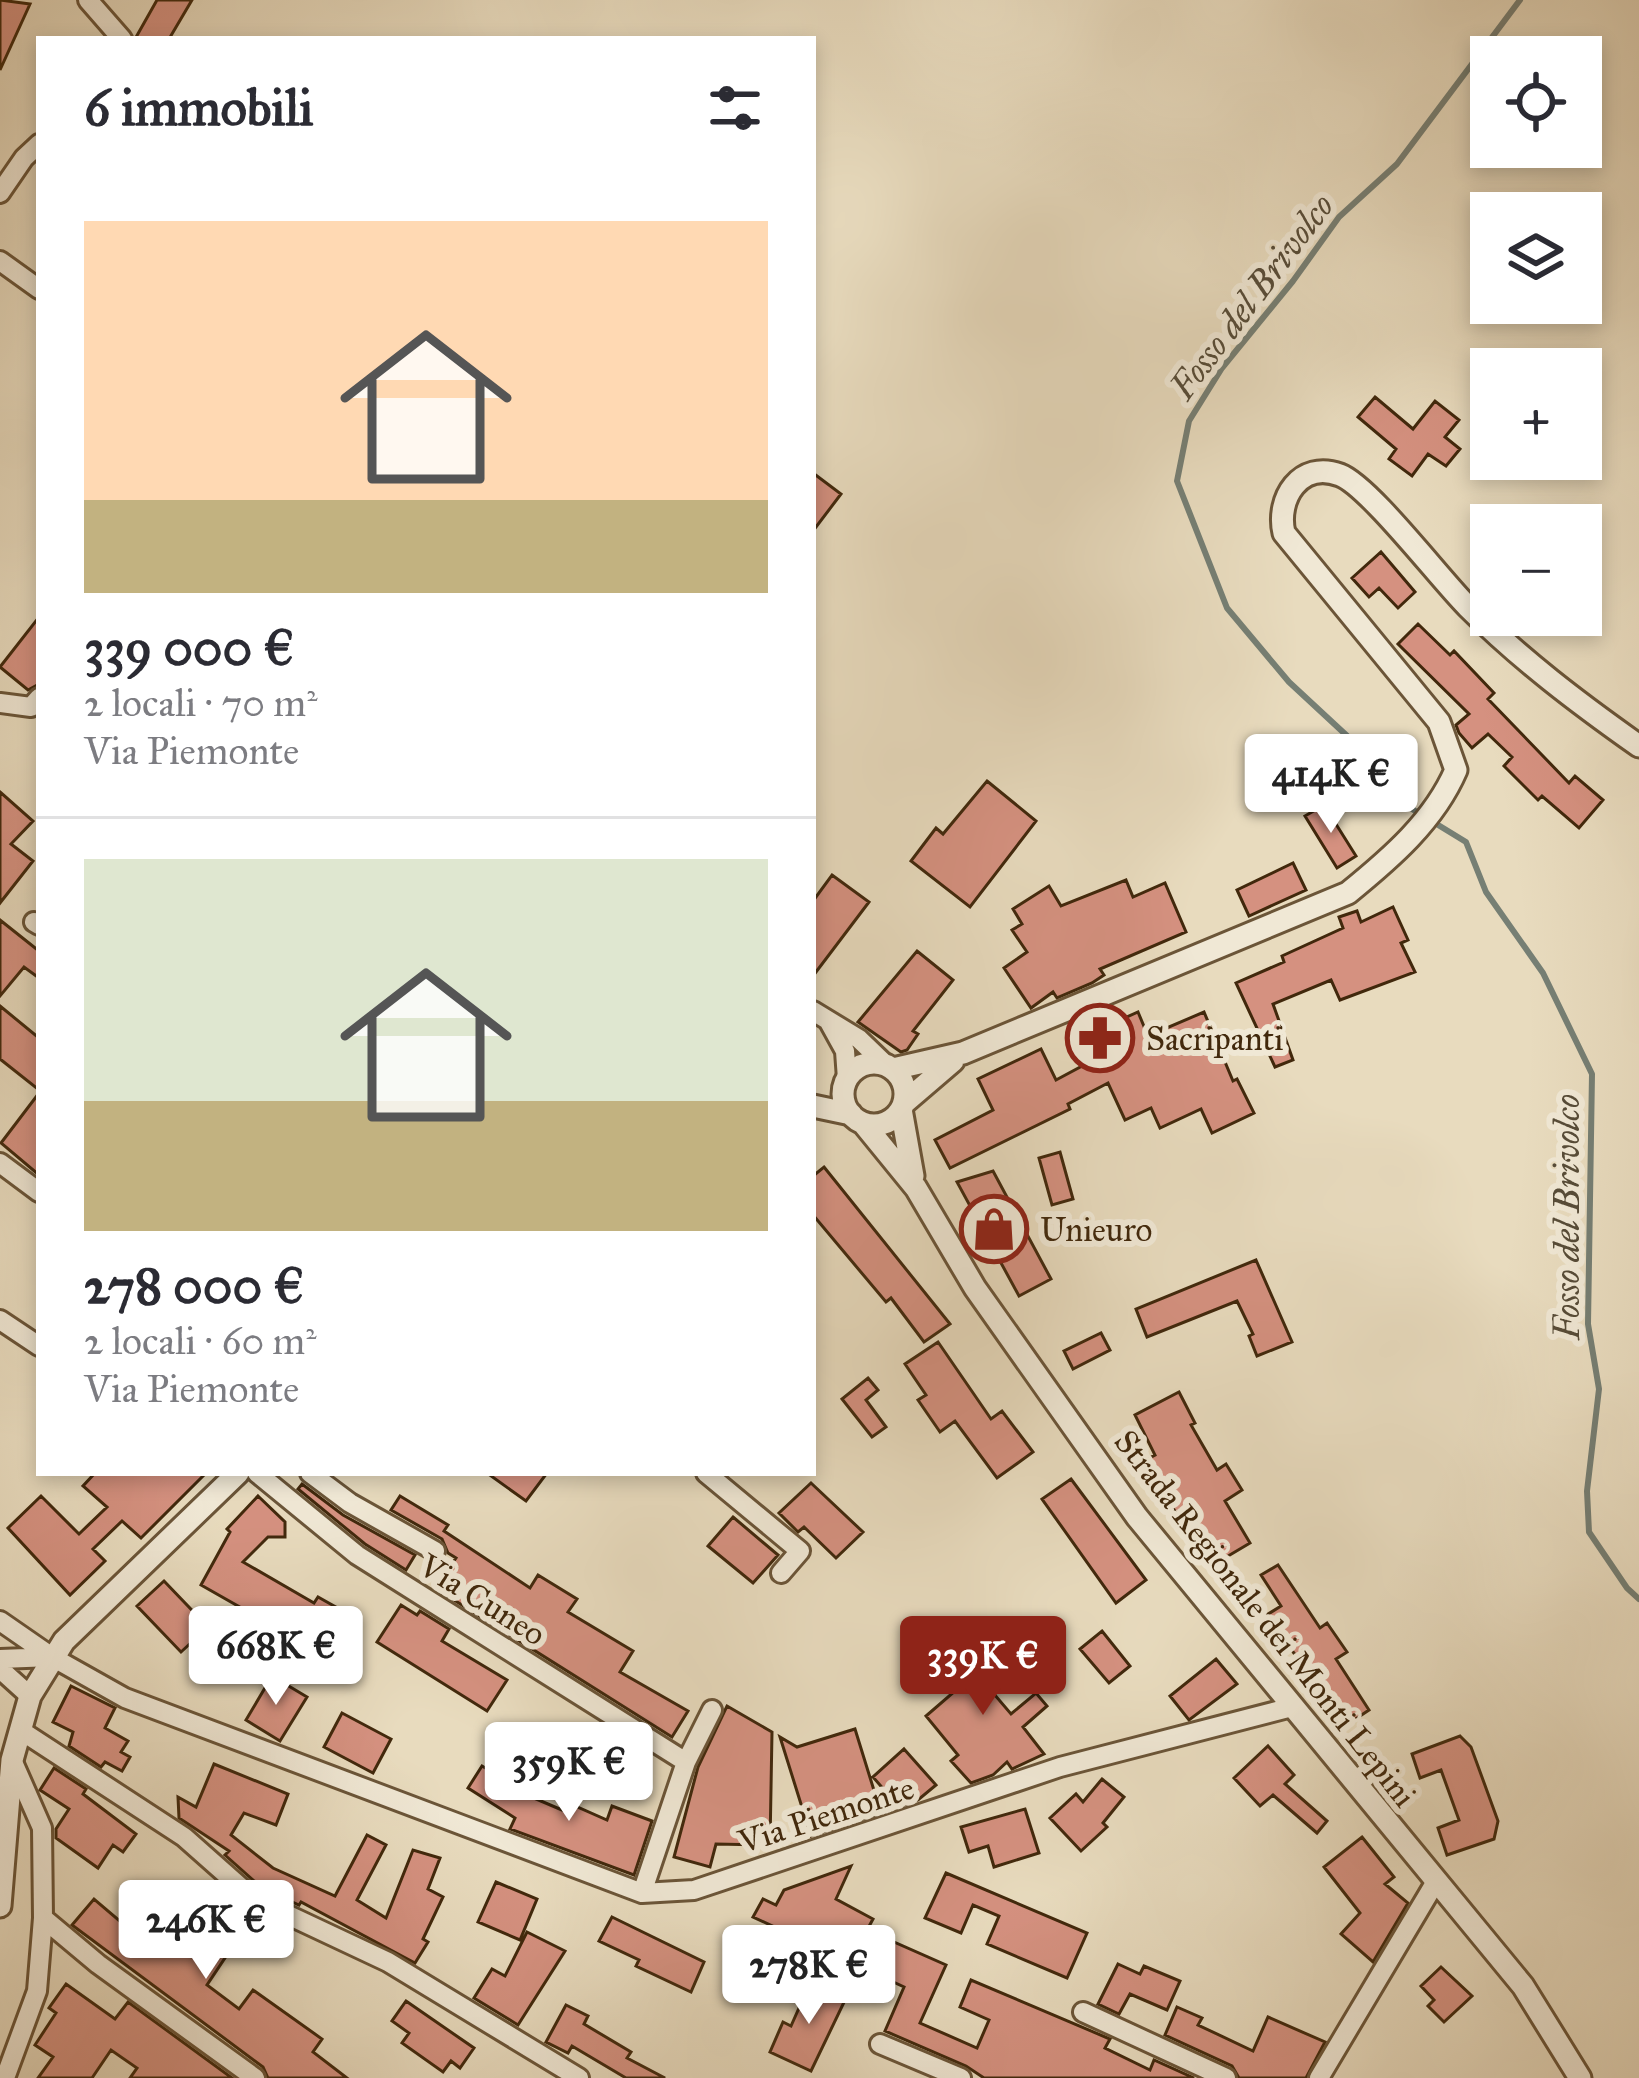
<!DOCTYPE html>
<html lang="it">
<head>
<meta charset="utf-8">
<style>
	body { margin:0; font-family:"IM FELL Great Primer",serif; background:#f2f2f3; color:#2b2b33; height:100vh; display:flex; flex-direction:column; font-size:45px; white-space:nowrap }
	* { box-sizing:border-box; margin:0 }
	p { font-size:39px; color:#7c7c81 }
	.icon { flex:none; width:66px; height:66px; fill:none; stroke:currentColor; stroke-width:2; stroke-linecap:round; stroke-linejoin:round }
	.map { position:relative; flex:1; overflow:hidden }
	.side { position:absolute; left:36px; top:36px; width:780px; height:1440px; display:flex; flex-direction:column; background:#fff; border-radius:0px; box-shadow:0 6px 18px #0003 }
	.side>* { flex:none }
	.controls { position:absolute; left:1470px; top:36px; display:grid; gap:24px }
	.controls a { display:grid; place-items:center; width:132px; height:132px; border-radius:0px; background:#fff; box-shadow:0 6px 18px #0003; font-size:60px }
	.price { position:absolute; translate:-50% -102px; padding:0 27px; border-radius:12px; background:#fff; color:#222; font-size:39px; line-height:78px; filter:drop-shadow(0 3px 6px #0008) }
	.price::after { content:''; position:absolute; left:50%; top:72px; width:36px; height:27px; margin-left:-18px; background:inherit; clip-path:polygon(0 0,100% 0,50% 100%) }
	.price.selected { background:#8f2418; color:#fff }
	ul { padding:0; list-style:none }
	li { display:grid; align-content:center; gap:24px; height:636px; padding:0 48px }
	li+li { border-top:3px solid #e1e1e2 }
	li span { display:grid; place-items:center; height:372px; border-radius:0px; color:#555 }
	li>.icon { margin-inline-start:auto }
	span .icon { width:216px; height:216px; fill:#fffc; stroke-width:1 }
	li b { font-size:51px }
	h2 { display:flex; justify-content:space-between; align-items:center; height:144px; padding:0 48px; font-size:51px }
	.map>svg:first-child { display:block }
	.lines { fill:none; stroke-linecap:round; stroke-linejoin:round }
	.stream { stroke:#767f74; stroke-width:6 }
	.building { fill:#d59180; stroke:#41280c; stroke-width:3 }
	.minor-casing { stroke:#6b5538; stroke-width:24 }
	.tertiary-casing { stroke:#6b5538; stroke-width:27 }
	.minor { stroke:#f0e8d5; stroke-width:18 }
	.tertiary { stroke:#f0e8d5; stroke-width:21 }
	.labels { text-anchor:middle; stroke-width:12; stroke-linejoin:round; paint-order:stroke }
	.poi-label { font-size:33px; fill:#41280c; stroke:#f0e8d5; text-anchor:start }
	.street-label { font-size:33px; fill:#41280c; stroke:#f0e8d5 }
	.water-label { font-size:36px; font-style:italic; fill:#574c38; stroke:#f0e8d5 }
</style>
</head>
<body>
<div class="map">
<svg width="1639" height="2078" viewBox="0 0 1639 2078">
	<rect width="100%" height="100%" fill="#e8dbbe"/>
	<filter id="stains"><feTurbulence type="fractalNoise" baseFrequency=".00167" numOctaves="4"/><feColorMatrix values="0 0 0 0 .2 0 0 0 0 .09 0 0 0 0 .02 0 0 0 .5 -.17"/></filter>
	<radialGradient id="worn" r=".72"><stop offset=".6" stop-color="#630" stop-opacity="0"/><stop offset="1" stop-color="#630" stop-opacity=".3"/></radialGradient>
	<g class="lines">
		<path class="stream" d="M 1520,0 L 1397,164 L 1339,217 L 1293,281 L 1222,368 L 1189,421 L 1177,481 L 1227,608 L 1289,682 L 1372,759 L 1412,809 L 1466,842 L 1486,892 L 1543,973 L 1592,1074 L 1588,1324 L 1599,1389 L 1587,1491 L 1589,1532 L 1627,1588 L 1639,1599"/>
	</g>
	<path class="building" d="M 0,0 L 30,4 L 0,70 Z
		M 157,0 L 192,0 L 169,39 L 135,39 Z
		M 1375,397 L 1413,429 L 1435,401 L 1459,420 L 1445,437 L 1460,449 L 1446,466 L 1428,454 L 1412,476 L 1389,459 L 1396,449 L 1358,417 Z
		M 813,473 L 841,494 L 813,531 Z
		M 1381,552 L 1415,592 L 1398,608 L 1379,588 L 1369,597 L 1352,578 Z
		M 39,617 L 39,684 L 28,690 L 0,667 Z
		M 1418,624 L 1450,655 L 1454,651 L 1494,693 L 1488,699 L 1569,783 L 1575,776 L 1603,800 L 1579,828 L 1542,796 L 1538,800 L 1504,766 L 1512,757 L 1488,734 L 1472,748 L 1459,733 L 1456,725 L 1469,714 L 1398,644 Z
		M 987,781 L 1036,821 L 970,907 L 911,861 L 936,828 L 943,834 Z
		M 0,792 L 33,821 L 11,844 L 33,861 L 0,903 Z
		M 1324,805 L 1356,856 L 1337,868 L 1305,816 Z
		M 1293,863 L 1306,890 L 1249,916 L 1237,890 Z
		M 832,875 L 869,902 L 813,976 L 813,901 Z
		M 1126,880 L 1133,897 L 1165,883 L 1186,932 L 1100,969 L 1104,975 L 1092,983 L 1057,998 L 1053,992 L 1031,1008 L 1004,968 L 1027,952 L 1012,930 L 1022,924 L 1013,909 L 1049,886 L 1061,906 Z
		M 1393,907 L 1408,940 L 1401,943 L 1415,972 L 1340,1000 L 1331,980 L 1273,1004 L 1293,1060 L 1275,1067 L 1236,983 L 1284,962 L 1282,956 L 1343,928 L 1339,917 L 1357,911 L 1361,922 Z
		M 0,920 L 39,951 L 39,978 L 24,967 L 0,996 Z
		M 917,951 L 953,980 L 913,1031 L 918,1034 L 907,1050 L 901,1052 L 858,1022 Z
		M 0,1006 L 39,1038 L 39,1090 L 0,1059 Z
		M 1138,1012 L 1148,1036 L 1204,1012 L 1233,1081 L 1237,1079 L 1254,1113 L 1212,1133 L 1201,1109 L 1160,1128 L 1151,1108 L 1125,1120 L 1108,1083 L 1068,1104 L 1070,1109 L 950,1168 L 935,1140 L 993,1110 L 978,1079 L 1041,1049 L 1056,1080 L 1095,1059 L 1084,1036 Z
		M 39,1093 L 39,1175 L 1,1143 Z
		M 1060,1152 L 1073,1199 L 1052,1205 L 1039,1158 Z
		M 824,1167 L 950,1324 L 924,1342 L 891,1298 L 886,1302 L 813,1215 L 813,1176 Z
		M 993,1171 L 1051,1279 L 1019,1296 L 957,1182 Z
		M 1256,1260 L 1292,1342 L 1257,1356 L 1249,1336 L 1253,1334 L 1237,1301 L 1147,1337 L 1136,1309 Z
		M 1101,1333 L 1110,1350 L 1073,1369 L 1064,1351 Z
		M 938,1342 L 991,1419 L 1002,1411 L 1033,1452 L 997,1478 L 955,1421 L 940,1432 L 918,1400 L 926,1395 L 905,1364 Z
		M 868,1378 L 878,1390 L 866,1400 L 886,1427 L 872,1437 L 842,1399 Z
		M 1179,1392 L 1195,1423 L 1191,1425 L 1217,1470 L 1226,1464 L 1242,1490 L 1225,1501 L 1250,1543 L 1218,1562 L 1193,1521 L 1185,1526 L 1142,1462 L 1155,1455 L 1135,1415 Z
		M 95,1473 L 206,1473 L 141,1538 L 122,1521 L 93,1549 L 105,1561 L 70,1595 L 8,1528 L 41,1496 L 79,1534 L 107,1507 L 83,1486 Z
		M 487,1473 L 547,1473 L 526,1501 Z
		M 1071,1479 L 1146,1580 L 1116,1603 L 1042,1499 Z
		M 811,1483 L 863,1532 L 836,1558 L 804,1527 L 798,1532 L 779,1513 Z
		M 302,1484 L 343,1515 L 415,1555 L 406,1570 L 365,1544 L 298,1489 Z
		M 258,1496 L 285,1522 L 285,1537 L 268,1537 L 243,1562 L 314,1603 L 318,1597 L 359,1620 L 351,1635 L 312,1617 L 298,1640 L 201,1585 L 230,1532 L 227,1529 Z
		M 400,1496 L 448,1525 L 444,1531 L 530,1588 L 538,1575 L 577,1599 L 568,1612 L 633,1651 L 620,1672 L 688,1711 L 672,1737 L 435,1588 L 456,1558 L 448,1553 L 442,1539 L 391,1510 Z
		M 733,1517 L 778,1555 L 753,1583 L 708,1546 Z
		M 1278,1565 L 1320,1628 L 1327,1623 L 1347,1652 L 1336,1659 L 1369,1710 L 1339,1730 L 1310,1683 L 1314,1680 L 1285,1641 L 1275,1648 L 1257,1621 L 1281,1606 L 1261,1575 Z
		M 164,1581 L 208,1627 L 181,1652 L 137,1606 Z
		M 401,1605 L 417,1615 L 420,1611 L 449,1629 L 442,1641 L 507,1680 L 487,1711 L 377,1642 Z
		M 1102,1631 L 1130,1666 L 1109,1683 L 1080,1649 Z
		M 966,1638 L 975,1649 L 981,1644 L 1005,1672 L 988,1687 L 1011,1714 L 1036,1693 L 1047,1706 L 1023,1727 L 1044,1754 L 1012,1769 L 1007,1762 L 993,1775 L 971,1783 L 951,1761 L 958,1755 L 926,1716 L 962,1685 L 943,1656 Z
		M 1216,1659 L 1237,1684 L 1189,1720 L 1170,1696 Z
		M 272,1676 L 307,1697 L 280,1741 L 246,1720 Z
		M 71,1686 L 115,1708 L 105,1728 L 128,1741 L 121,1752 L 130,1757 L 122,1771 L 105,1762 L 101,1767 L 69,1746 L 73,1732 L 53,1722 Z
		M 727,1706 L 772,1732 L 770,1845 L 716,1844 L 710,1867 L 674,1857 L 698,1767 Z
		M 342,1713 L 391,1739 L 373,1773 L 324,1747 Z
		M 855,1729 L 881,1813 L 811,1836 L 780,1737 L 797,1747 Z
		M 1460,1736 L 1471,1747 L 1498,1821 L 1494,1839 L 1447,1855 L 1438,1828 L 1459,1820 L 1441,1770 L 1420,1778 L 1412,1754 Z
		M 1268,1746 L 1294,1775 L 1285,1784 L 1327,1821 L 1317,1833 L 1273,1795 L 1260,1806 L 1234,1778 Z
		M 904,1749 L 936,1785 L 918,1800 L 899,1807 L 873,1777 Z
		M 214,1764 L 288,1794 L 276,1825 L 244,1813 L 231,1835 L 273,1868 L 335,1896 L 367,1835 L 386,1845 L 357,1900 L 386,1918 L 413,1850 L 440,1858 L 428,1889 L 443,1897 L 423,1939 L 428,1942 L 415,1963 L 301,1902 L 299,1905 L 262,1888 L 225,1855 L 229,1851 L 179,1818 L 178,1797 L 196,1807 Z
		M 482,1766 L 511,1783 L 508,1787 L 562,1810 L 566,1802 L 607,1820 L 612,1806 L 652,1821 L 634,1875 L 510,1829 L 515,1818 L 468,1788 Z
		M 54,1768 L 86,1789 L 83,1794 L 136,1834 L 123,1852 L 113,1845 L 98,1868 L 56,1838 L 56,1829 L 69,1809 L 40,1790 Z
		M 1102,1779 L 1124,1797 L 1103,1823 L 1107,1827 L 1081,1851 L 1050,1818 L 1076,1794 L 1083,1802 Z
		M 1025,1809 L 1039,1853 L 994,1867 L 988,1846 L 969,1852 L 961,1827 Z
		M 1362,1837 L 1394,1877 L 1385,1884 L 1408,1903 L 1373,1962 L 1341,1934 L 1360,1913 L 1324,1867 Z
		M 851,1866 L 836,1899 L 873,1919 L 867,1930 L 946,1965 L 920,2023 L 977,2048 L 989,2020 L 960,2007 L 971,1980 L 1110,2039 L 1105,2048 L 1150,2070 L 1154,2060 L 1194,2078 L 984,2078 L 966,2066 L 885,2031 L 904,1987 L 753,1917 L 763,1899 L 776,1905 L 784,1890 Z
		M 946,1873 L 1087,1933 L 1067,1978 L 987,1944 L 999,1916 L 973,1905 L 961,1933 L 925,1918 Z
		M 496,1882 L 537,1899 L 520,1940 L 478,1922 Z
		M 167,1885 L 241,1934 L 207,1985 L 239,2009 L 253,1990 L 322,2039 L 313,2052 L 347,2078 L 268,2078 L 263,2067 L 72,1925 L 94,1899 L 135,1934 Z
		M 612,1917 L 704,1962 L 691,1992 L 636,1966 L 639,1960 L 599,1941 Z
		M 527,1932 L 565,1951 L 518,2025 L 474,1998 L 492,1969 L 505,1976 Z
		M 1118,1964 L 1140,1974 L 1144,1966 L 1180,1981 L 1167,2010 L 1130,1994 L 1119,2014 L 1098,2004 Z
		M 1441,1967 L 1472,1996 L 1444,2022 L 1428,2006 L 1434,2000 L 1421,1986 Z
		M 811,1981 L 847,1996 L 811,2071 L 770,2052 L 783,2022 L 791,2026 Z
		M 66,1984 L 115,2019 L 128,2002 L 232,2078 L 130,2078 L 137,2068 L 111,2050 L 92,2078 L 38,2078 L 53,2057 L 35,2045 L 56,2013 L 49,2008 Z
		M 406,2001 L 474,2048 L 460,2068 L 451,2061 L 443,2072 L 402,2043 L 409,2033 L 392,2021 Z
		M 566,2005 L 588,2016 L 584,2024 L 631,2052 L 627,2058 L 665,2078 L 626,2078 L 572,2046 L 568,2053 L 546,2042 Z
		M 1177,2007 L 1202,2018 L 1198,2025 L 1253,2051 L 1268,2017 L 1325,2042 L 1306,2078 L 1239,2078 L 1232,2066 L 1165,2035 Z"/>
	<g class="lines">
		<g class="minor-casing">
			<path id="minor" d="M 88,0 L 122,39
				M 0,193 L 24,158 L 39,144
				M 0,261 L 39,289
				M 0,703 L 31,707 L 39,698
				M 34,922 L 39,925
				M 813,1011 L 859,1039 L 885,1064
				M 829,1022 L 845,1051 L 847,1079
				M 0,1163 L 39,1192
				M 0,1320 L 39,1346
				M 257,1473 L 357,1555 L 686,1762
				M 310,1473 L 350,1503 L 435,1551
				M 706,1473 L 800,1551 L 781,1573
				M 0,1621 L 52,1657 L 125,1698 L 642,1893 L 694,1890 L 1060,1767 L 1292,1707
				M 0,1659 L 52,1657
				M 0,1669 L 30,1696
				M 20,1730 L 184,1837 L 254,1899 L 388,1962 L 579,2078
				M 13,1762 L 42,1828 L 43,1918 L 98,1964 L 255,2078
				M 642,1893 L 686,1762 L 712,1710
				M 1083,2012 L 1226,2078
				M 880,2044 L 961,2078
				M 5,2078 L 37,1991 L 43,1918
				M 1319,2078 L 1435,1883"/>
		</g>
		<g class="tertiary-casing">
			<path id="tertiary" d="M843 1094a31 31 0 1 1 62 0a31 31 0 1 1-62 0Z
				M 893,1069 L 963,1053 L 1348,893 C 1391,858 1434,821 1456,770 L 1439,722 L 1284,533 C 1276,499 1300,460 1340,475 C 1369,486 1440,579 1468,607 C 1520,659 1578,703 1639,746
				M 904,1103 L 953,1061
				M 813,1106 L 851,1114
				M 901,1109 L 913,1176
				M 863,1123 L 916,1188 L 975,1288 L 1137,1517 L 1523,1986 L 1580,2078
				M 0,1906 L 12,1760 L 30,1696 L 64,1641 L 238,1473"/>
		</g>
		<use href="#minor" class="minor"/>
		<use href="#tertiary" class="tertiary"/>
	</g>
	<defs>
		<g id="pharmacy-ring" transform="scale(3.45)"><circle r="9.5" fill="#f0e8d5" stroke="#8f2418" stroke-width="1.5"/><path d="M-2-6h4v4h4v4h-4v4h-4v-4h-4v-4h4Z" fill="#8f2418"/></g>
		<g id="shop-ring" transform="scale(3.45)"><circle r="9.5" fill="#f0e8d5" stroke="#8f2418" stroke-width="1.5"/><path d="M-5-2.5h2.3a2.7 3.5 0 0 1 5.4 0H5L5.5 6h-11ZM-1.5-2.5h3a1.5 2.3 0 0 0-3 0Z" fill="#8f2418"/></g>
	</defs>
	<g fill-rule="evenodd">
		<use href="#pharmacy-ring" x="1100" y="1038"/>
		<use href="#shop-ring" x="994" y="1229"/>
	</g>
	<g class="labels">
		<g class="poi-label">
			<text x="1146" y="1050">Sacripanti</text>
			<text x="1040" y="1241">Unieuro</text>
		</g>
		<g class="street-label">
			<text transform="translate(483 1599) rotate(32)" y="12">Via Cuneo</text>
			<text transform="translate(1266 1618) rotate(52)" y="12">Strada Regionale dei Monti Lepini</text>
			<text transform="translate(826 1814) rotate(-18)" y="12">Via Piemonte</text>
		</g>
		<g class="water-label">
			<text transform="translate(1251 296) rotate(-53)" y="13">Fosso del Brivolco</text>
			<text transform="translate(1566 1217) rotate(-90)" y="13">Fosso del Brivolco</text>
		</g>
	</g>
	<rect width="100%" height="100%" filter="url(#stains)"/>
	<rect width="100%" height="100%" fill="url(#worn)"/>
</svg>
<div class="controls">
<a><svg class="icon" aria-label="locate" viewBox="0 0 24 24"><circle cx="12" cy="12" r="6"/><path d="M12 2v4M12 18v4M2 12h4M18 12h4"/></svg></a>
<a><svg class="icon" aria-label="layers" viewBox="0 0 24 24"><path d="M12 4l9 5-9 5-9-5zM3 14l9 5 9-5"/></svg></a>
<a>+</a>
<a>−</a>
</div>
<b class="price" style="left:1331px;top:836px">414K €</b>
<b class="price" style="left:276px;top:1708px">668K €</b>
<b class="price selected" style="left:983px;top:1718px">339K €</b>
<b class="price" style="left:569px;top:1824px">359K €</b>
<b class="price" style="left:206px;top:1982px">246K €</b>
<b class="price" style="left:809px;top:2027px">278K €</b>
<section class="side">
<h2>6 immobili<svg class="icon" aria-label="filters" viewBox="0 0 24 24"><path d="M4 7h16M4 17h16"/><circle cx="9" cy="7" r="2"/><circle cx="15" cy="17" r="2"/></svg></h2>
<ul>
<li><span style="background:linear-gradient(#ffd9b3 75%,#c2b280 0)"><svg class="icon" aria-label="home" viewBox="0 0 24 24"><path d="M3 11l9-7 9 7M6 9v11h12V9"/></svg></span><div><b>339 000 €</b><p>2 locali · 70 m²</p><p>Via Piemonte</p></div></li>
<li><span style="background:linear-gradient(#dfe7d0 65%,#c2b280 0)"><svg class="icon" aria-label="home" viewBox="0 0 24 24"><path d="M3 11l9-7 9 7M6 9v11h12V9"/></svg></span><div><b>278 000 €</b><p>2 locali · 60 m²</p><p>Via Piemonte</p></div></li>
</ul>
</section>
</div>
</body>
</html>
